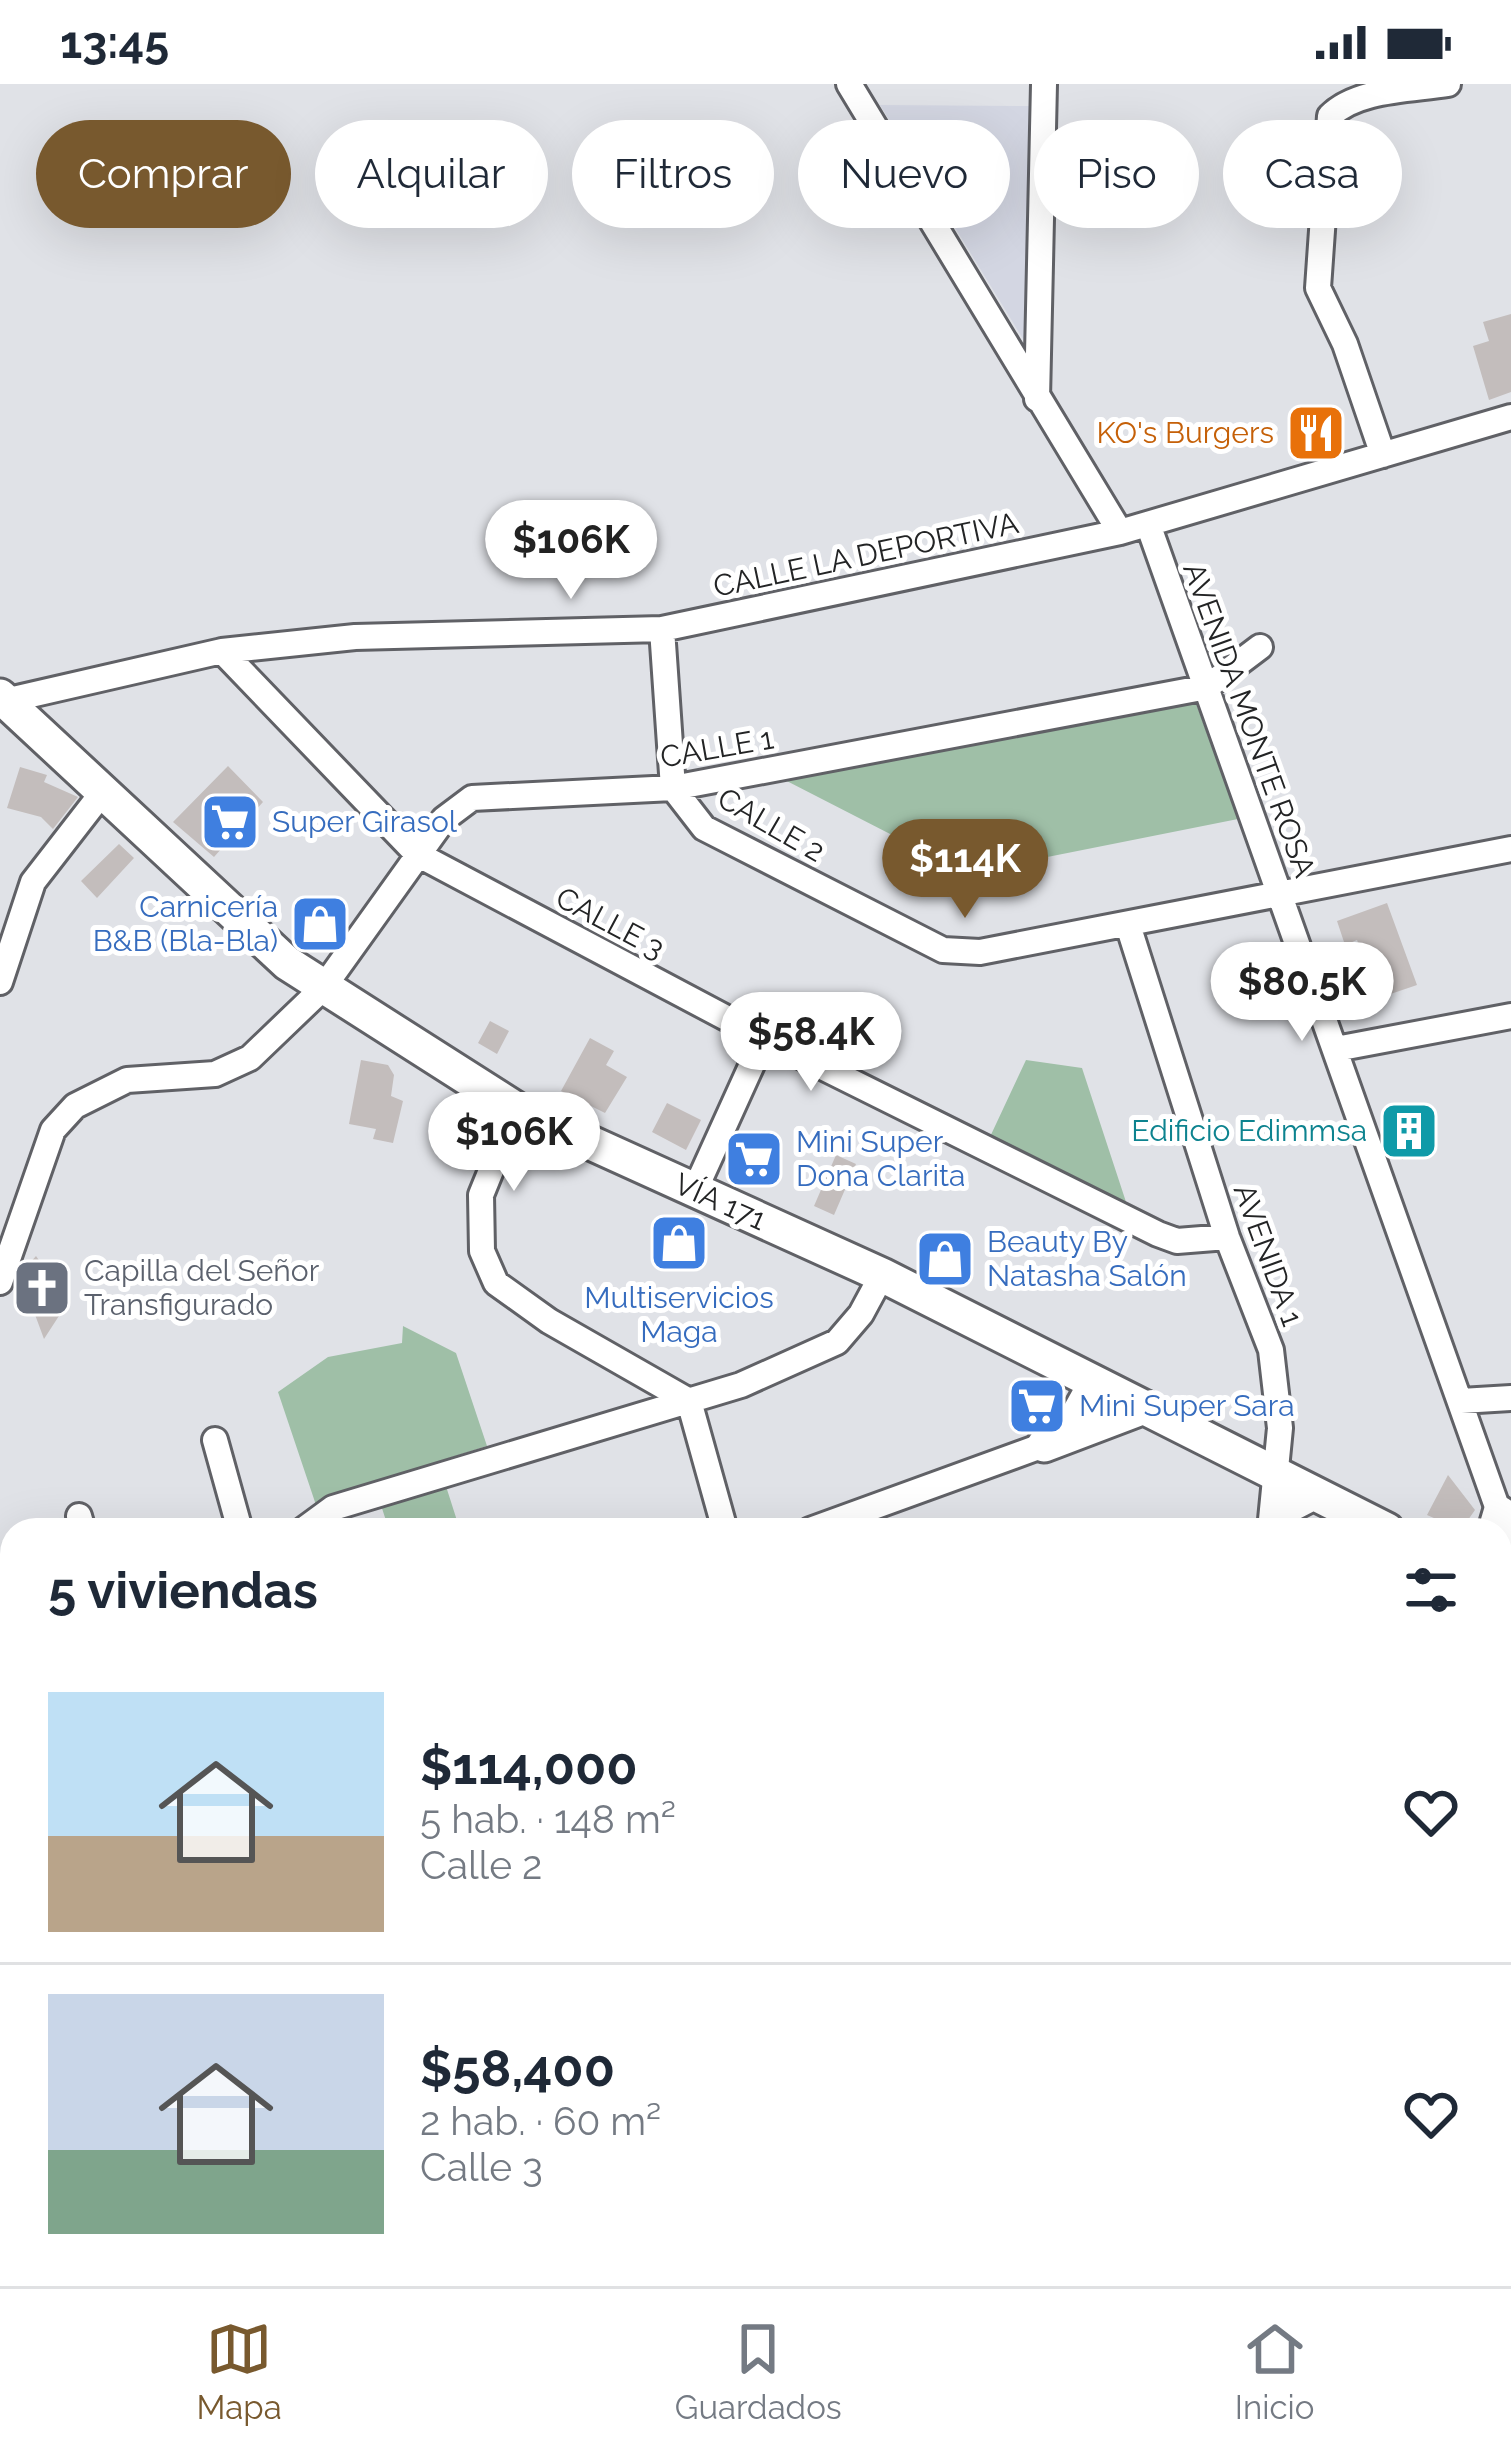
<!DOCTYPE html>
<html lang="es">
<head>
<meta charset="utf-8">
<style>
	body { margin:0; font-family:Raleway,sans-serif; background:#f6f6f7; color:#1f2937; height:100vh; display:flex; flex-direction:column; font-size:45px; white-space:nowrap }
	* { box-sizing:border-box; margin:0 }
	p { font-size:39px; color:#747a83 }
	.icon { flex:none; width:66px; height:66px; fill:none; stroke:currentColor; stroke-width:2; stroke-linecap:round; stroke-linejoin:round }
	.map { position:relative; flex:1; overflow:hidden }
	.sheet { position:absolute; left:0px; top:1434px; width:1512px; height:768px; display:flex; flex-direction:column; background:#fff; border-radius:36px 36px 0 0; box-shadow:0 12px 48px #0002 }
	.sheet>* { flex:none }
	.guide { position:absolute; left:36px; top:36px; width:1440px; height:108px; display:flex; gap:24px }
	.price { position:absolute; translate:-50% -102px; padding:0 27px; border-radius:42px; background:#fff; color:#222; font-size:39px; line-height:78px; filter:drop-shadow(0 3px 6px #0008) }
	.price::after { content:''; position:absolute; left:50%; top:72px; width:36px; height:27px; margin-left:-18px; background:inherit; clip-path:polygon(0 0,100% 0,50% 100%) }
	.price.selected { background:#78592e; color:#fff }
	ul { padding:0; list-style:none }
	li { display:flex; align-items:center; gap:36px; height:300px; padding:0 48px }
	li+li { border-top:3px solid #e0e1e3 }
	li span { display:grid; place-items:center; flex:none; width:336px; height:240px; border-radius:0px; color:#555 }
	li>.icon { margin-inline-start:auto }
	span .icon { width:144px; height:144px; fill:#fffc; stroke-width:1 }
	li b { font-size:51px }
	h2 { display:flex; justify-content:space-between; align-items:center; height:144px; padding:0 48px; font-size:51px }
	.chip { padding:0 42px; border-radius:54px; background:#fff; box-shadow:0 12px 48px #0002; font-size:42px; line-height:108px }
	.chip.selected { background:#78592e; color:#fff }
	.status { display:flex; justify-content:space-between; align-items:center; height:84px; padding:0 60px; background:#fff; direction:ltr }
	.status svg { height:33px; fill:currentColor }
	.tabs { display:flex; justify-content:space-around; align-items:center; height:168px; border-top:3px solid #e0e1e3; background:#fff; font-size:33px; color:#747a83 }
	.tabs a { display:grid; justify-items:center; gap:6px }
	.tabs .selected { color:#78592e }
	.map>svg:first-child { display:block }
	.built { fill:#d3d6e2 }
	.green { fill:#9fbfa7 }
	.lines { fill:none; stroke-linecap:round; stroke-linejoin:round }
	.stream { stroke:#a8c5ef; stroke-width:6 }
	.building { fill:#c3bdbc }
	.minor-casing { stroke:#606166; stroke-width:30 }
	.major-casing { stroke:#606166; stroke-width:39 }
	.minor { stroke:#fff; stroke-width:24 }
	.major { stroke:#fff; stroke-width:33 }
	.labels { text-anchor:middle; stroke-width:10; stroke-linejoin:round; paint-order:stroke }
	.food-label { font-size:30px; fill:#c56008; stroke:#fff; text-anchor:end }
	.street-label { font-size:30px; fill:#232425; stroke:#fff }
	.shop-label { font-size:30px; fill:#366cbe; stroke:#fff; text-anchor:start }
	.culture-label { font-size:30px; fill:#0d838f; stroke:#fff; text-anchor:end }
	.worship-label { font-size:30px; fill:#5b616d; stroke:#fff; text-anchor:start }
</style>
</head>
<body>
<div class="status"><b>13:45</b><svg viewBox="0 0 49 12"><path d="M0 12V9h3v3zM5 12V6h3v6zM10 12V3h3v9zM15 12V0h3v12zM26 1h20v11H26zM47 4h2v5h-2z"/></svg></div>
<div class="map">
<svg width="1511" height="2202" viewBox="0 0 1511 2202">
	<rect width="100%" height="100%" fill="#e0e2e7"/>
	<path class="built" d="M 880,21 L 1030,22 L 1031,268 Z"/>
	<path class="green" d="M 1196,619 L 1238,735 L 987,785 L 933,772 L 779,693 Z
		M 1026,976 L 1082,984 L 1127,1121 L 989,1055 Z
		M 403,1242 L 456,1269 L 487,1362 L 354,1404 L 317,1424 L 278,1308 L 328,1273 L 402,1259 Z
		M 444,1396 L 460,1446 L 389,1446 L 380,1418 Z
		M 572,2190 L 881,2190 L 862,2202 L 569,2202 Z"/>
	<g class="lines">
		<path class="stream" d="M 1293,2202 L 1300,2190"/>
	</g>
	<path class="building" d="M 1511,230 L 1511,308 L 1489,316 L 1473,262 L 1489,257 L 1483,238 Z
		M 1325,329 L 1332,363 L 1306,372 L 1301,334 Z
		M 228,682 L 263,718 L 214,773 L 173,738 Z
		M 20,683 L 47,691 L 44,698 L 78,713 L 53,745 L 41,733 L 7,724 Z
		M 119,760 L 134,774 L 97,814 L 81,797 Z
		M 315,813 L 347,838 L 325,867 L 292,841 Z
		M 1387,819 L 1417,901 L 1370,917 L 1360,891 L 1369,888 L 1357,856 L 1345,861 L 1337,837 Z
		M 490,937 L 509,947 L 497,970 L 478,959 Z
		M 590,954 L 614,967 L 606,981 L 627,993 L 605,1029 L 561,1007 Z
		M 361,976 L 388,981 L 394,991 L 391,1012 L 403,1017 L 393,1059 L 373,1055 L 376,1045 L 349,1040 Z
		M 667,1019 L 701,1036 L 686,1066 L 652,1048 Z
		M 1420,1026 L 1426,1059 L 1402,1076 L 1390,1035 Z
		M 739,1052 L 780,1070 L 768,1098 L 727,1079 Z
		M 836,1071 L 856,1080 L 834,1131 L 814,1122 Z
		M 681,1136 L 697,1144 L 678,1183 L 662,1175 Z
		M 36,1172 L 68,1218 L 44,1255 L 20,1190 Z
		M 1028,1303 L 1057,1315 L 1050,1330 L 1041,1335 L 1017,1328 Z
		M 1448,1391 L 1475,1426 L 1461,1446 L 1427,1431 Z"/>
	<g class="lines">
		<g class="minor-casing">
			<path id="minor" d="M 849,0 L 1120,448
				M 1037,315 L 1044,0
				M 1383,371 L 1345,260 L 1318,204 L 1330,32 C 1357,5 1411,6 1448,0
				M 1148,440 L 1511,1462
				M 662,545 L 673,704 L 704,744 L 943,866 L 980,868 L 1511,765
				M 222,567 L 417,770 L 764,954 L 1158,1150 L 1177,1157 L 1227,1153
				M 0,618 L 222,567 L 355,553 L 662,545 L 1120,448 L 1511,333
				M 1128,841 L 1227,1153 L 1271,1266 L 1280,1344 L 1270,1446
				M 0,898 L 33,798 L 102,709
				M 1336,965 L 1511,932
				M 516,1025 L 481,1111 L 482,1167 L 496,1199 L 549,1237 L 689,1317 L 725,1446
				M 695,1106 L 764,954
				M 0,1198 L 53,1046 L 75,1022 L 127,996 L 215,990 L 250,974 L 323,904 L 444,735 L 472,714 L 673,704 L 1207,603 L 1260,563
				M 1461,1317 L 1511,1314
				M 215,1356 L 240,1446
				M 79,1432 L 83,1446
				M 303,1446 L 333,1424 L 741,1301 L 837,1258 L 861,1230 L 882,1191
				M 810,1446 L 1044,1361 L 1067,1341 L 1092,1296
				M 0,1797 L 12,1789
				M 0,1896 L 12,1907
				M 0,1952 L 12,1939
				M 1500,2001 L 1511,2025
				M 0,2127 L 12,2128
				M 63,2202 L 65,2190
				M 223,2202 L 227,2190
				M 388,2202 L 390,2190
				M 554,2202 L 557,2190"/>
		</g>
		<g class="major-casing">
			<path id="major" d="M 0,612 L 287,879 L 516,1025 L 882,1191 L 1387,1446
				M 1044,1361 L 1144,1323
				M 1274,1446 L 1286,1423 L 1313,1409
				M 1495,1446 L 1500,1429
				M 1500,1502 L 1511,1508"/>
		</g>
		<use href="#minor" class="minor"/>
		<use href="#major" class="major"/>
	</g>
	<defs>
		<g id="restaurant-square" transform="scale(3)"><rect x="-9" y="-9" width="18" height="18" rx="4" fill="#e8710a" stroke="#fff"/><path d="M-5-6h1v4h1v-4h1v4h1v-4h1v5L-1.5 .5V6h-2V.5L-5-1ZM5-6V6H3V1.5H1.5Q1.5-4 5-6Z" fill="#fff"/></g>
		<g id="supermarket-square" transform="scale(3)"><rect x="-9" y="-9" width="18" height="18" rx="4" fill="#3f7fe0" stroke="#fff"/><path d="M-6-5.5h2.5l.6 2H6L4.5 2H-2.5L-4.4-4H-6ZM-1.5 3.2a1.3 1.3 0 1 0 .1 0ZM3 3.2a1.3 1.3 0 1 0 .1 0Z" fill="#fff"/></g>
		<g id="shop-square" transform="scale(3)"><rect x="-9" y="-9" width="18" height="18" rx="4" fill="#3f7fe0" stroke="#fff"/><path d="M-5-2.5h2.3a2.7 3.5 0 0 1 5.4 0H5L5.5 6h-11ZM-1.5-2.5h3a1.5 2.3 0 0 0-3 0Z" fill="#fff"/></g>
		<g id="building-square" transform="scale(3)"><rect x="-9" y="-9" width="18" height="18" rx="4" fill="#0f9aa8" stroke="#fff"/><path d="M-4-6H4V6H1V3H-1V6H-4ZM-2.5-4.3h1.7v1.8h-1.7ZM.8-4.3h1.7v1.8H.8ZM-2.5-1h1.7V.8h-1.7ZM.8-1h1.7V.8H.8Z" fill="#fff"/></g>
		<g id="church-square" transform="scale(3)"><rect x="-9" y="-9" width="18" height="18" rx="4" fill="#6b7280" stroke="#fff"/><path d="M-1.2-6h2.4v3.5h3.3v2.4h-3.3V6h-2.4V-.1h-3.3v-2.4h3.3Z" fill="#fff"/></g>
	</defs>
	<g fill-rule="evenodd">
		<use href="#restaurant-square" x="1316" y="349"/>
		<use href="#supermarket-square" x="230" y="738"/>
		<use href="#shop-square" x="320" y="840"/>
		<use href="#building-square" x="1409" y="1047"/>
		<use href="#supermarket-square" x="754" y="1075"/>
		<use href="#shop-square" x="679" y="1159"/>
		<use href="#shop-square" x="945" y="1175"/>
		<use href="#church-square" x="42" y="1204"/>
		<use href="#supermarket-square" x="1037" y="1322"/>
	</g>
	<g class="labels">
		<g class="food-label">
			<text x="1274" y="359">KO's Burgers</text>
		</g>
		<g class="street-label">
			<text transform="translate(866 471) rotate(-12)" y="10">CALLE LA DEPORTIVA</text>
			<text transform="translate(1249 636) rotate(70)" y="10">AVENIDA MONTE ROSA</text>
			<text transform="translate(717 664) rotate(-10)" y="10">CALLE 1</text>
			<text transform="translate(771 741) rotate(30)" y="10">CALLE 2</text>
			<text transform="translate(610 839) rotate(28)" y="10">CALLE 3</text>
			<text transform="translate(720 1118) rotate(24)" y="10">VÍA 171</text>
			<text transform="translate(1268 1171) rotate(70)" y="10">AVENIDA 1</text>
		</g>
		<g class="shop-label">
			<text x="272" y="748">Super Girasol</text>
			<text x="278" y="833" text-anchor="end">Carnicería<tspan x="278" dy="34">B&amp;B (Bla-Bla)</tspan></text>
			<text x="796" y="1068">Mini Super<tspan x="796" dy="34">Dona Clarita</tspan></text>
			<text x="987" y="1168">Beauty By<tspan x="987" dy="34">Natasha Salón</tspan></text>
			<text x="679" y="1224" text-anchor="middle">Multiservicios<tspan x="679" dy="34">Maga</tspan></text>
			<text x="1079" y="1332">Mini Super Sara</text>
		</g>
		<g class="culture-label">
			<text x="1367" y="1057">Edificio Edimmsa</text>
		</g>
		<g class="worship-label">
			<text x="84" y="1197">Capilla del Señor<tspan x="84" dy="34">Transfigurado</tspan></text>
		</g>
	</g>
</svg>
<b class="price" style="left:571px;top:518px">$106K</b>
<b class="price selected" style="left:965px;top:837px">$114K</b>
<b class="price" style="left:1302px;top:960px">$80.5K</b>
<b class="price" style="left:811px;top:1010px">$58.4K</b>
<b class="price" style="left:514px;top:1110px">$106K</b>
<div class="guide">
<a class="chip selected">Comprar</a>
<a class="chip">Alquilar</a>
<a class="chip">Filtros</a>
<a class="chip">Nuevo</a>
<a class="chip">Piso</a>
<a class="chip">Casa</a>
</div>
<section class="sheet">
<h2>5 viviendas<svg class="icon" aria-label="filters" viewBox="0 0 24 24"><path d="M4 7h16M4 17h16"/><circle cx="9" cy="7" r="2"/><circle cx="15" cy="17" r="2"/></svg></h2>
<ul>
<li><span style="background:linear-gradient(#bfe0f5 60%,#b9a48a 0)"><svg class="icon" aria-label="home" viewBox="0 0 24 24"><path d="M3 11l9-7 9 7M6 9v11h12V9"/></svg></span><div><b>$114,000</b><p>5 hab. · 148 m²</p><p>Calle 2</p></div><svg class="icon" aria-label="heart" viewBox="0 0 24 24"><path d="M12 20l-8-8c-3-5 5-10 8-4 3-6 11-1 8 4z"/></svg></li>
<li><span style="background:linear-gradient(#c9d6e8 65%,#7fa58c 0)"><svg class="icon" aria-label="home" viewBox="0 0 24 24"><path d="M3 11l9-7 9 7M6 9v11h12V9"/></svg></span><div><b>$58,400</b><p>2 hab. · 60 m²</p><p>Calle 3</p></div><svg class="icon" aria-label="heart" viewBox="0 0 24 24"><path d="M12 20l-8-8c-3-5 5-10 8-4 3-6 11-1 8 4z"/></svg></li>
</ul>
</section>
</div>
<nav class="tabs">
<a class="selected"><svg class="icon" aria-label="map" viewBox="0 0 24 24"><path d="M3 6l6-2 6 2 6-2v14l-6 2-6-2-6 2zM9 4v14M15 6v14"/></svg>Mapa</a>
<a><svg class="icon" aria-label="saved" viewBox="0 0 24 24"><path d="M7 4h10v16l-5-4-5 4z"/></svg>Guardados</a>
<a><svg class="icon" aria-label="home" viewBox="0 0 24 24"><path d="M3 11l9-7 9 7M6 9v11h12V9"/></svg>Inicio</a>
</nav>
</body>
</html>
